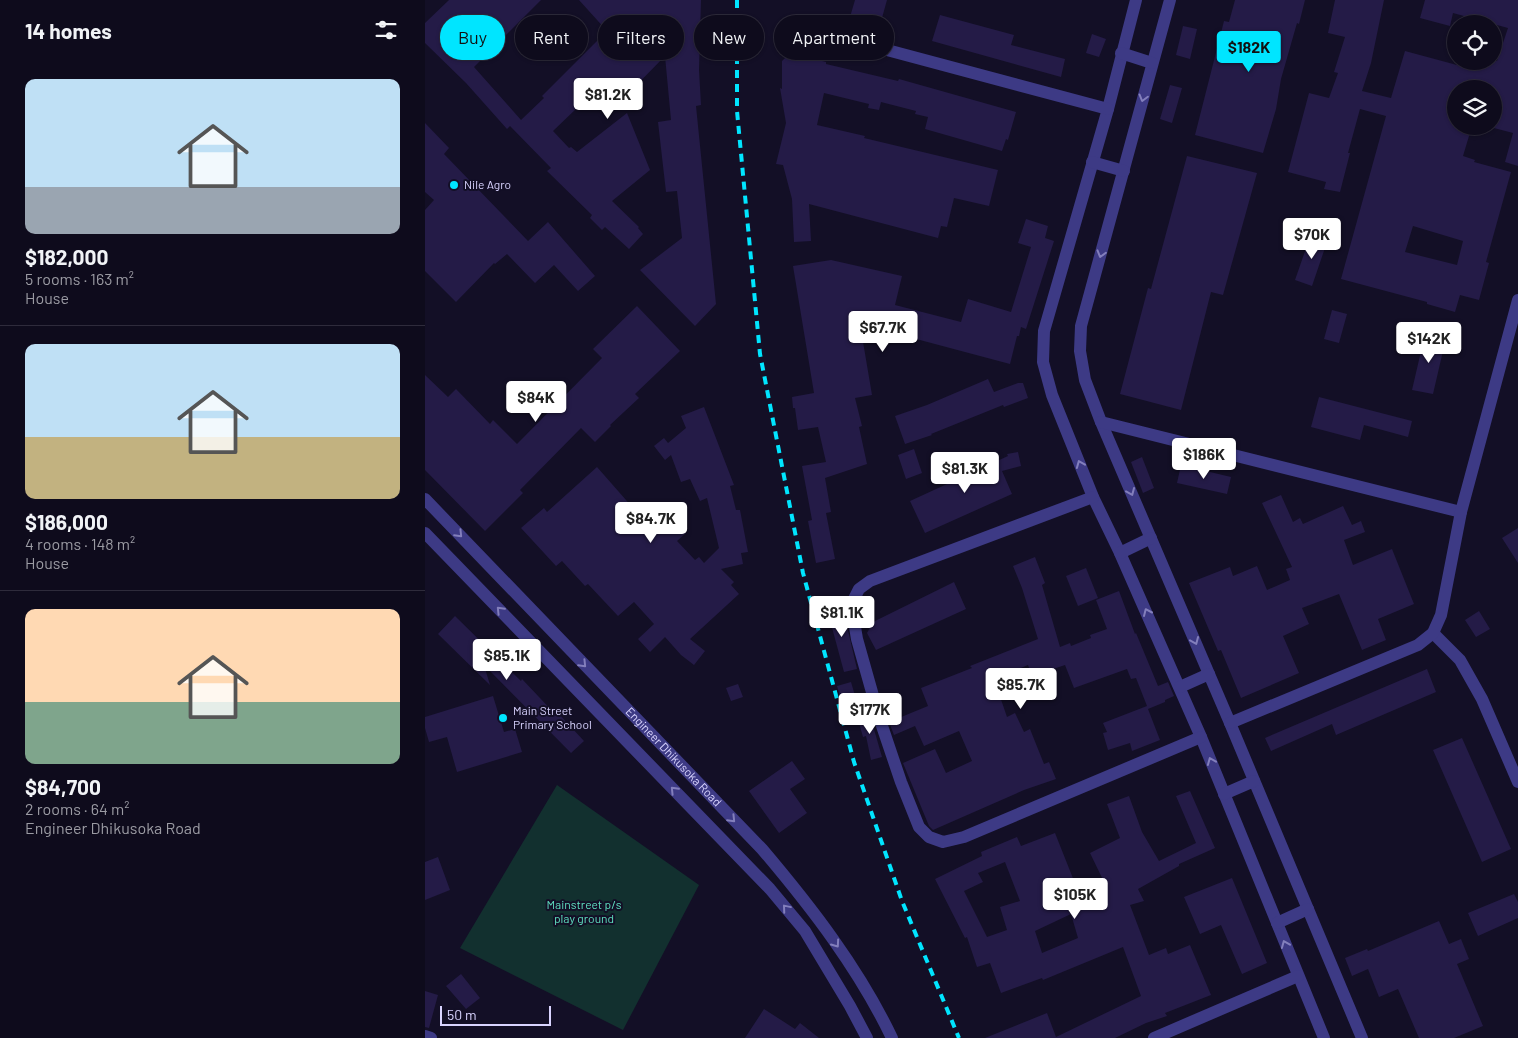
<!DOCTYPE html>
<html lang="en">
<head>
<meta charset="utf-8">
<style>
	body { margin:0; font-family:Barlow,sans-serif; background:#171425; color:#f1f3f6; height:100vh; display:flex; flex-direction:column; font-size:19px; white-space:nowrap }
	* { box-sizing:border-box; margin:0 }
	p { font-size:16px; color:#9b9ba3 }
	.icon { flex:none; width:28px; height:28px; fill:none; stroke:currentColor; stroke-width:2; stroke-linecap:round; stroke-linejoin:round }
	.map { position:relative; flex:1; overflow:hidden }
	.drawer { display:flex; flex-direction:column; background:#0e0b1c; width:425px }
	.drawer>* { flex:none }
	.top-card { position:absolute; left:15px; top:15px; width:475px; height:45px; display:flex; gap:10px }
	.tools { position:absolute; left:1022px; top:15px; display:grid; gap:10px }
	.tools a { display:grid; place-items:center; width:55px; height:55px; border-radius:50%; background:#0e0b1c; box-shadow:0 1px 4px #0004,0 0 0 1px #2e2b3b; font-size:25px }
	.scale { position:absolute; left:15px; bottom:12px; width:111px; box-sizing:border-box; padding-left:5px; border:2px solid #d9d4ff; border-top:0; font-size:14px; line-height:18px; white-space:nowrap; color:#d9d4ff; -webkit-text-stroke:4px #130f26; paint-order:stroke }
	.price { position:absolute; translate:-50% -42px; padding:0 11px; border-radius:5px; background:#fff; color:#222; font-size:16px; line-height:32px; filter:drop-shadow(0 1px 2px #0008) }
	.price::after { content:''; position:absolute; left:50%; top:30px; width:15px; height:11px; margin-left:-8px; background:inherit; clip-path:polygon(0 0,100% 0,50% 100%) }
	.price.active { background:#00e5ff; color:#111 }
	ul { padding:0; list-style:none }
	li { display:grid; align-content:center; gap:10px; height:265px; padding:0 25px }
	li+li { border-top:1px solid #2e2b3b }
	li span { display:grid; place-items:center; height:155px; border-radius:10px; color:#555 }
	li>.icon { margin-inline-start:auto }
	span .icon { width:90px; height:90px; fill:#fffc; stroke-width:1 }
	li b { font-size:21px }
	h2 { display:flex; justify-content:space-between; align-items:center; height:60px; padding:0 25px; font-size:21px }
	.chip { padding:0 18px; border-radius:22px; background:#0e0b1c; box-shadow:0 1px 4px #0004,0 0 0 1px #2e2b3b; font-size:18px; line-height:45px }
	.chip.active { background:#00e5ff; color:#111 }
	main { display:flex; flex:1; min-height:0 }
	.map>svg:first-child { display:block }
	.green { fill:#12302f }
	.building { fill:#241b47; fill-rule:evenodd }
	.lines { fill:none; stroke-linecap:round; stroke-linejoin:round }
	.minor { stroke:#3d3a85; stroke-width:12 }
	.rail { stroke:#00e5ff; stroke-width:4; stroke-dasharray:8 6; stroke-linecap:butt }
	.oneway { stroke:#837fbc }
	.poi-dot { fill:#00e5ff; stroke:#130f26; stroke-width:2 }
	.labels { text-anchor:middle; stroke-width:4; stroke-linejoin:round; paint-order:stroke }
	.poi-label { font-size:12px; fill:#d9d4ff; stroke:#130f26; text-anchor:start }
	.street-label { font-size:12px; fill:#d9d4ff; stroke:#130f26 }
	.park-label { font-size:12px; fill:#5fe0c0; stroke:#130f26 }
</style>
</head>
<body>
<main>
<section class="drawer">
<h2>14 homes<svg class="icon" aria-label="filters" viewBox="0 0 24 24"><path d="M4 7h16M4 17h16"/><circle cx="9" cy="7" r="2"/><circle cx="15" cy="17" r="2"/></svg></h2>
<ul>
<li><span style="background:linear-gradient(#bfe0f5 70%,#9aa5b1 0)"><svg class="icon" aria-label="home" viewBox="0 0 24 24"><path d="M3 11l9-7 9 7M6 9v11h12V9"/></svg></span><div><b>$182,000</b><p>5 rooms · 163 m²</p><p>House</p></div></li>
<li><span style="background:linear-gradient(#bfe0f5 60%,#c2b280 0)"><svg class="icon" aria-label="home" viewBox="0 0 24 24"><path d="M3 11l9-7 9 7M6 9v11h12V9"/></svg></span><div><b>$186,000</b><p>4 rooms · 148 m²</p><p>House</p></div></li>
<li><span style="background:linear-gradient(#ffd9b3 60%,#7fa58c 0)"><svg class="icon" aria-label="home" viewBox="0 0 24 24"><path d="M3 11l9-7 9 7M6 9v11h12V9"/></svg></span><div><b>$84,700</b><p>2 rooms · 64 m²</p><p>Engineer Dhikusoka Road</p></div></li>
</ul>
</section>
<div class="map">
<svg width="1093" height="1038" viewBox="0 0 1093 1038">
	<rect width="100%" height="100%" fill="#130f26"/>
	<path class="green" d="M 132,785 L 274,885 L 198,1030 L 35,948 Z"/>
	<path class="building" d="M 24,0 L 116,0 L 49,67 L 96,120 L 119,98 L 117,96 L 182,31 L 154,0 L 276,0 L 274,70 L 276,105 L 271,106 L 291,304 L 270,326 L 215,270 L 257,238 L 252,191 L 241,192 L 233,122 L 246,120 L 240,56 L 195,102 L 177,84 L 128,131 L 144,148 L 146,147 L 152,152 L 202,113 L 225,170 L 187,201 L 214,227 L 213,228 L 218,234 L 204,249 L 180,227 L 177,230 L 165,218 L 167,215 L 122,171 L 126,168 L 85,126 L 82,129 L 41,83 L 0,43 L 0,23 Z
		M 430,0 L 462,0 L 455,25 L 425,17 Z
		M 810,0 L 880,0 L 874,24 L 872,23 L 856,79 L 851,109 L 838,153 L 770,135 L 799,21 L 804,22 Z
		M 910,0 L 959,0 L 946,63 L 937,91 L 966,98 L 980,51 L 1043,68 L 1044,61 L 1072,61 L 1083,28 L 1028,13 L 1025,26 L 995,18 L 1000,0 L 1093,0 L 1093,166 L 1080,162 L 1088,133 L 1069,128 L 1069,89 L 1031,89 L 1031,126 L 1047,126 L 1038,156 L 1050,160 L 1049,162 L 1086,172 L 1061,262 L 1064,263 L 1054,300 L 1035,295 L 1030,312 L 1002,304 L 1002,302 L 916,279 L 961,116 L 935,109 L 923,153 L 925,153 L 915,192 L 899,189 L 901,182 L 863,172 L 884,93 L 904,98 L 913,73 L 909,72 L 920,37 L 903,33 ZM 988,226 L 1038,241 L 1032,265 L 980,252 Z
		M 515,15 L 589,35 L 586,45 L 640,59 L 636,77 L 507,41 Z
		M 758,26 L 772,29 L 765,59 L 751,55 Z
		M 667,34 L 681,39 L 674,57 L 661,53 Z
		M 368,50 L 387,57 L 386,58 L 401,62 L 401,64 L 473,81 L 474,79 L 591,112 L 583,140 L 581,139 L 577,151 L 500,129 L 503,117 L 490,114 L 491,111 L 456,102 L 454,110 L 443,108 L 444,104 L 399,93 L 392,125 L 440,136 L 439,138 L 573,170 L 564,206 L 529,198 L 522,227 L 516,226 L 513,238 L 384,204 L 386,241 L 369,242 L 367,199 L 358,165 L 351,164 L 361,123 L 355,88 L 357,89 L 357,61 Z
		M 745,85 L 757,88 L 747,123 L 735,119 Z
		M 0,123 L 24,148 L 19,154 L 103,241 L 123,222 L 170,276 L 153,291 L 129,265 L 110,283 L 82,254 L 70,264 L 69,263 L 31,302 L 0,271 L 0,210 L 9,200 L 0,192 Z
		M 762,156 L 832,173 L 798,295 L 786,292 L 756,410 L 695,394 L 723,288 L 726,289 Z
		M 601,219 L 623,226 L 620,238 L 629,241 L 601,329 L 596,327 L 594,336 L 592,336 L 585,364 L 435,324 L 447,395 L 430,398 L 437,426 L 434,427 L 442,464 L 400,478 L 406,512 L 401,513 L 410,559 L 391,563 L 383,521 L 387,520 L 377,466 L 401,462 L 393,427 L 373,430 L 370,408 L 368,408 L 367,397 L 389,393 L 368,266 L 406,260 L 477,276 L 470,305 L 536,322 L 543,299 L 586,312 L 606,247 L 593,243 Z
		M 886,234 L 903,239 L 887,286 L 870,280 Z
		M 212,306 L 255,351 L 210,394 L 214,398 L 185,425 L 186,426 L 170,442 L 156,428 L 95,490 L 98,493 L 60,531 L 0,470 L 0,375 L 23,397 L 31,389 L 65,424 L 68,420 L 92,444 L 177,358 L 168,349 Z
		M 907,310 L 922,314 L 914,343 L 899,339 Z
		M 1000,334 L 1021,338 L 1008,394 L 987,390 Z
		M 563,379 L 569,392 L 593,383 L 598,383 L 603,398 L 579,407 L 578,405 L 506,434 L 507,435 L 480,444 L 470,416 L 502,405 Z
		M 894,397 L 987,421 L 983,437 L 939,425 L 935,440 L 886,427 Z
		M 279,407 L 309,485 L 305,486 L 311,510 L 315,510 L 323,552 L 316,553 L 318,564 L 296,569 L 309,582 L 306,585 L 314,594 L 265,639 L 280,651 L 269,665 L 256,655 L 240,637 L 225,652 L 213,639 L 229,624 L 209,602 L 193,616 L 163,584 L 160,586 L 137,561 L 131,566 L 96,528 L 119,508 L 122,512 L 172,467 L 230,533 L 246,518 L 261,533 L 252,541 L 270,560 L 274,557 L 279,563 L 294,548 L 282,498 L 275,501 L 265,479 L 256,482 L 246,455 L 240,460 L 229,446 L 239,438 L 243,443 L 261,428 L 256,416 Z
		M 489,449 L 497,473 L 481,479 L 473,455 Z
		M 593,452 L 596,466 L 577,471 L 587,494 L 500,533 L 485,501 L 583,456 L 582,454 Z
		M 717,457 L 729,488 L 718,493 L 706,462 Z
		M 756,465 L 806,477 L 802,494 L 752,483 Z
		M 856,495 L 868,522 L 875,518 L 878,524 L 918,506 L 927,525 L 936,521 L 940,532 L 919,540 L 928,565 L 967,549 L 989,604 L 953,619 L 961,640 L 937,650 L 914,594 L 877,608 L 884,624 L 858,636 L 874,673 L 816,698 L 796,650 L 793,651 L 764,583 L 805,567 L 808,576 L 832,566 L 842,590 L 865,580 L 861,569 L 867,567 L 837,503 Z
		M 1093,528 L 1093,563 L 1077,538 Z
		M 610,557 L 620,583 L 617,585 L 635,647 L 645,643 L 646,646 L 666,638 L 665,635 L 682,629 L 671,600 L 694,591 L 710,634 L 711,633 L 733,686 L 743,682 L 749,696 L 740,700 L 740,702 L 723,709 L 735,740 L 707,751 L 705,743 L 683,750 L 678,733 L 682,732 L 678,723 L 722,706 L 711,678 L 706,679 L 702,669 L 649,688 L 640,665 L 607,676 L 603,665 L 569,679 L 582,717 L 590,713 L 599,732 L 605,729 L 619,764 L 624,762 L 631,779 L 599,790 L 508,830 L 504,826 L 478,763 L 510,749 L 521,773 L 547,761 L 534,731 L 499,746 L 490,726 L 469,735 L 464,722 L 503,706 L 496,688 L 547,668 L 545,666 L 613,639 L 597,588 L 588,566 Z
		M 661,568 L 673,598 L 653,606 L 641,576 Z
		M 529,582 L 541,609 L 451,650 L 442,633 L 448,622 Z
		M 417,605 L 432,669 L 419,672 L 402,609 Z
		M 1054,611 L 1065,629 L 1051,637 L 1040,620 Z
		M 30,616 L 96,681 L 97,679 L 131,715 L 133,713 L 159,741 L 146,753 L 59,665 L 65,685 L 13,634 Z
		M 1002,669 L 1011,692 L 911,735 L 907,724 L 846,751 L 840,738 Z
		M 426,682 L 431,699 L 417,703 L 412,686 Z
		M 313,684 L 318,697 L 306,701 L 301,688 Z
		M 68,696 L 79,732 L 90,729 L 97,752 L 32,772 L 22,737 L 4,742 L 0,728 L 0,717 Z
		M 444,712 L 457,757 L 446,760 L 441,736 L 438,737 L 432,716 Z
		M 1037,738 L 1086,849 L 1057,862 L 1008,750 Z
		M 367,761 L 380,779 L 365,789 L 382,813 L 354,833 L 324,791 Z
		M 765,791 L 790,848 L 754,864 L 754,866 L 713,889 L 719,901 L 705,905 L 724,955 L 741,948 L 743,954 L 765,945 L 786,995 L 740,1013 L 742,1016 L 721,1023 L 690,1038 L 560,1038 L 622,1013 L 631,1037 L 716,996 L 698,947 L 618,980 L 617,978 L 576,993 L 565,963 L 552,967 L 542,937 L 540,938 L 510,879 L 557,856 L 556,852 L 592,837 L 596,846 L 630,833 L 655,896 L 680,884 L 665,853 L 695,838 L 682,804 L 704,796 L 717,832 L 734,861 L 771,843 L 751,796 ZM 580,862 L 595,901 L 575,907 L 582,930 L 562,937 L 539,891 L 558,882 L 553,873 ZM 646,914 L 653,938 L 617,953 L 610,931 Z
		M 13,857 L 25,890 L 0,900 L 0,862 Z
		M 807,878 L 842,963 L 817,974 L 796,925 L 775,934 L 759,897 Z
		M 1089,894 L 1093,902 L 1093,918 L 1053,936 L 1043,913 Z
		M 1014,921 L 1024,944 L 1036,939 L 1044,959 L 1032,964 L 1058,1026 L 1029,1038 L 994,1038 L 973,989 L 954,997 L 943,969 L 927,976 L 920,958 L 942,949 L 943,951 Z
		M 36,974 L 55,998 L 41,1009 L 21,986 Z
		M 0,991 L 13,995 L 4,1028 L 0,1027 Z
		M 339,1009 L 370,1029 L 375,1023 L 394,1038 L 320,1038 Z"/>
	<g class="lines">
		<g class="minor">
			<path d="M 711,0 L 683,109 L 619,331 L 618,362 L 627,395 L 668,497 L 695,553 L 776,737 L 899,1038"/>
			<path d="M 745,0 L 656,326 L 655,351 L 660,380 L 676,422 L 805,723 L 937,1038"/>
			<path d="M 391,31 L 683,109"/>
			<path d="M 696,53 L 727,63"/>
			<path d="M 667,162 L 699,171"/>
			<path d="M 676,422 L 1036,512"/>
			<path d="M 668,497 L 445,581 L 434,589 L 429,599 L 427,609 L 432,639 L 454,717 L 476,782 L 494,827 L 504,837 L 518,842 L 539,837 L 776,737"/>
			<path id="s1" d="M 0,499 L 337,849 C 387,908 434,969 467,1038"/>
			<path d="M 0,533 L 345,889 L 380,931 L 425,1006 L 442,1038"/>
			<path d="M 695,553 L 726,538"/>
			<path d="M 1008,633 L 1035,660 L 1057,699 L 1093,782"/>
			<path d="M 755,687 L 784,674"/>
			<path d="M 805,723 L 993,645 L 1008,633 L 1016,615 L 1036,512 L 1093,300"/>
			<path d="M 799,794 L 829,781"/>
			<path d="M 852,923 L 883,909"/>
			<path d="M 0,1036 L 6,1038"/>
			<path d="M 729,1038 L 873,976"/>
		</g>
		<path class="rail" d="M 312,0 L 312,111 L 335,354 L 378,573 L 429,762 L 477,901 L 534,1038"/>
	</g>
	<defs><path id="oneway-chevron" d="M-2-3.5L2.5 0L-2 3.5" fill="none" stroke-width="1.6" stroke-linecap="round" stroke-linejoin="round" transform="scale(1.25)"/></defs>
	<g class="oneway">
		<use href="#oneway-chevron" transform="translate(718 98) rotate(105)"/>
		<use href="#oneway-chevron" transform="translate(676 254) rotate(106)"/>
		<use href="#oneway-chevron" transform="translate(655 464) rotate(-112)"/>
		<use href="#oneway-chevron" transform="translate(706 492) rotate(67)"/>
		<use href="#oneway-chevron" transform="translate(34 534) rotate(46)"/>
		<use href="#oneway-chevron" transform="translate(75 610) rotate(-134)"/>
		<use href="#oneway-chevron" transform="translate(722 612) rotate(-114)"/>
		<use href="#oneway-chevron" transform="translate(770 641) rotate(67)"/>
		<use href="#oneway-chevron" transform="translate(158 664) rotate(46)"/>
		<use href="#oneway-chevron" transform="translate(786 761) rotate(-112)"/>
		<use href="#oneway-chevron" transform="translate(249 790) rotate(-134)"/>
		<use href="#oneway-chevron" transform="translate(307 819) rotate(46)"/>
		<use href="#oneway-chevron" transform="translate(361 908) rotate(-130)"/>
		<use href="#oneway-chevron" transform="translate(411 944) rotate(55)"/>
		<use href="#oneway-chevron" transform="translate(860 944) rotate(-112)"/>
	</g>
	<g class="poi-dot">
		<circle cx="29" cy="185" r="5"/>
		<circle cx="78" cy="718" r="5"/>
	</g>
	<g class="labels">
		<g class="poi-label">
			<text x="39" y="189">Nile Agro</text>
			<text x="88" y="715">Main Street<tspan x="88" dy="14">Primary School</tspan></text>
		</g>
		<g class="street-label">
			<text dy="4" stroke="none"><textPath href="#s1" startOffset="358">Engineer Dhikusoka Road</textPath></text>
		</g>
		<g class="park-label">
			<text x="159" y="909">Mainstreet p/s<tspan x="159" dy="14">play ground</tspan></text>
		</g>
	</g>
</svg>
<div class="tools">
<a><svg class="icon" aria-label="locate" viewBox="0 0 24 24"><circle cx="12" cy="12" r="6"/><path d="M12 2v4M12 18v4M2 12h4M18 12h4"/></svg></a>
<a><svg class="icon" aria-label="layers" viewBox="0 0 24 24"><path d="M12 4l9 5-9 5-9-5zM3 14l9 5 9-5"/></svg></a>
</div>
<div class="scale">50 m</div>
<b class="price active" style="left:824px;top:73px">$182K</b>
<b class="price" style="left:183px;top:120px">$81.2K</b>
<b class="price" style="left:887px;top:260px">$70K</b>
<b class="price" style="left:458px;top:353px">$67.7K</b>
<b class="price" style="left:1004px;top:364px">$142K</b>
<b class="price" style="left:111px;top:423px">$84K</b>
<b class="price" style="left:779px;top:480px">$186K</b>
<b class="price" style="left:540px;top:494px">$81.3K</b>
<b class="price" style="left:226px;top:544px">$84.7K</b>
<b class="price" style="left:417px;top:638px">$81.1K</b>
<b class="price" style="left:82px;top:681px">$85.1K</b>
<b class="price" style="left:596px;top:710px">$85.7K</b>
<b class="price" style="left:445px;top:735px">$177K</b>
<b class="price" style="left:650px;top:920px">$105K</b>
<div class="top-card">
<a class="chip active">Buy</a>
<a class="chip">Rent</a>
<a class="chip">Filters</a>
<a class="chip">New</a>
<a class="chip">Apartment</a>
</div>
</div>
</main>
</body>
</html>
